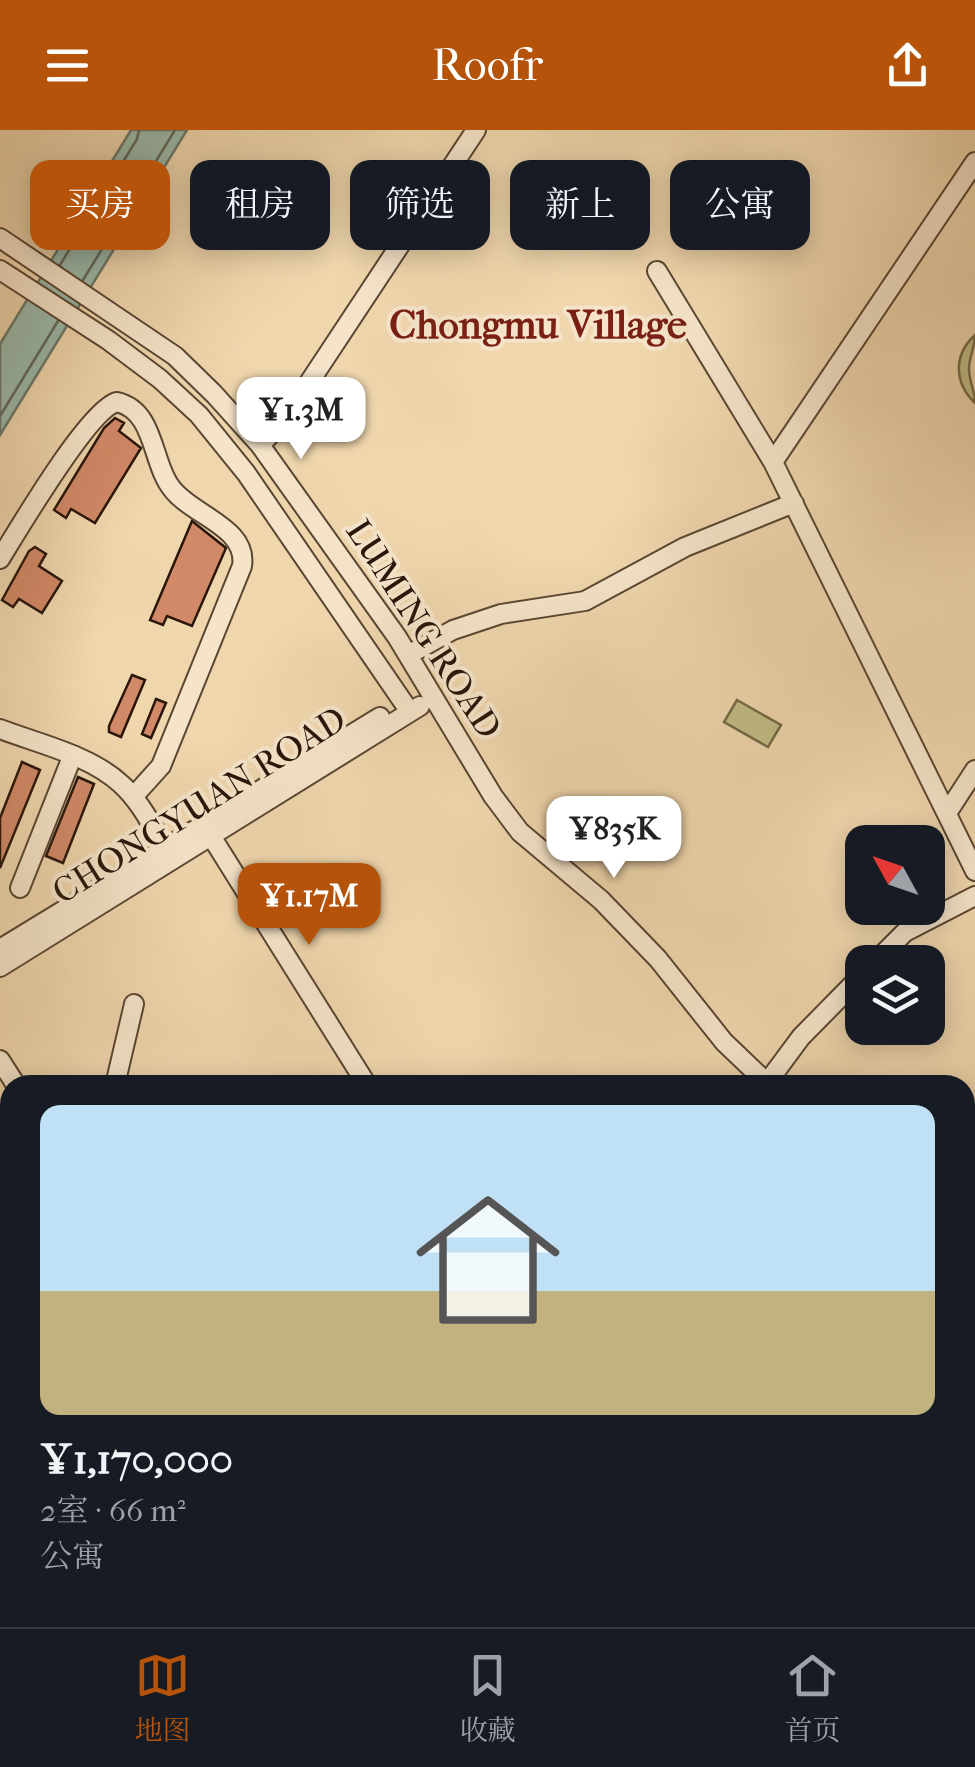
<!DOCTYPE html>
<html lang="zh">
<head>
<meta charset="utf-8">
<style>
	body { margin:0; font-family:"IM FELL French Canon","Noto Serif SC",serif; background:#20242c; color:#f1f3f6; height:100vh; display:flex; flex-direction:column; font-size:38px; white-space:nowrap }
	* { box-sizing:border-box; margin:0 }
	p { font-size:32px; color:#9ea1a6 }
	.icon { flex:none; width:55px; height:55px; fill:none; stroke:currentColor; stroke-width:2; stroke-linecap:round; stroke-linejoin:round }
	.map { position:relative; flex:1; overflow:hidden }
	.side { position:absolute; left:0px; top:945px; width:975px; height:552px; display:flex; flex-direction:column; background:#171b24; border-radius:30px 30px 0 0; box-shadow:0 5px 25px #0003 }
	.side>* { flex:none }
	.hud { position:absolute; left:30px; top:30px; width:915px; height:90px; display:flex; gap:20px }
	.needle { width:65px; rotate:310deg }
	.controls { position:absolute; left:845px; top:695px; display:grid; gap:20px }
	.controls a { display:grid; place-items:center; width:100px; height:100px; border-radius:20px; background:#171b24; box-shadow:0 5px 25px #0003; font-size:50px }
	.price { position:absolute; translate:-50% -85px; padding:0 22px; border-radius:20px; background:#fff; color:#222; font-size:32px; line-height:65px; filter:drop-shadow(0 2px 5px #0008) }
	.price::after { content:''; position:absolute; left:50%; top:60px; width:30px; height:22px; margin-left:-15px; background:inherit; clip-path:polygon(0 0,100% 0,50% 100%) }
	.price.on { background:#b45309; color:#fff }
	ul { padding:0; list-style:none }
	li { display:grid; align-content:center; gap:20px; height:530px; padding:0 40px }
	li span { display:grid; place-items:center; height:310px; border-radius:20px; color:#555 }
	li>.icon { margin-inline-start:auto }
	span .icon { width:180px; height:180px; fill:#fffc; stroke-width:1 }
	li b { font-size:42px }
	.tag { padding:0 35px; border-radius:20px; background:#171b24; box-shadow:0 5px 25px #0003; font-size:35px; line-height:90px }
	.tag.on { background:#b45309; color:#fff }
	header { display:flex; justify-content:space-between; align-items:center; height:130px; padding:0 40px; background:#b45309; color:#fff; font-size:45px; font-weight:600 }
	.tabs { display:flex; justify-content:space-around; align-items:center; height:140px; border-top:2px solid #363941; background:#171b24; font-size:28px; color:#9ea1a6 }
	.tabs a { display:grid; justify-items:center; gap:5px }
	.tabs .on { color:#b45309 }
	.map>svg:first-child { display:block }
	.green { fill:#c0bc85; stroke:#746947; stroke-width:2.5 }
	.water { fill:#9ab9ab; stroke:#6c786a; stroke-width:2.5 }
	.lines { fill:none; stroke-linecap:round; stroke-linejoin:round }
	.shore { stroke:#61685a; stroke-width:2.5 }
	.building { fill:#d18967; stroke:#281609; stroke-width:2.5 }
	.minor-casing { stroke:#5a4632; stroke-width:22 }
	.minor { stroke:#f5e4ca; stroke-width:18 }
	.labels { text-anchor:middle; stroke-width:8; stroke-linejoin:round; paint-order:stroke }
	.street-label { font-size:35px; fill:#281609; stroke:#f5e4ca }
	.quarter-label { font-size:40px; font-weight:bold; fill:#7a1f14; stroke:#f5e4ca }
</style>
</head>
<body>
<header><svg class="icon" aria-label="menu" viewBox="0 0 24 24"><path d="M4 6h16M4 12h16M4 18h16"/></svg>Roofr<svg class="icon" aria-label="share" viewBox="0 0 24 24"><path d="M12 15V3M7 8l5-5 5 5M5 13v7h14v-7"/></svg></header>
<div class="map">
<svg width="975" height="1497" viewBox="0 0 975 1497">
	<rect width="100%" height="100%" fill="#efd6ad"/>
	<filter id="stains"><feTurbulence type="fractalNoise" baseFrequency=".002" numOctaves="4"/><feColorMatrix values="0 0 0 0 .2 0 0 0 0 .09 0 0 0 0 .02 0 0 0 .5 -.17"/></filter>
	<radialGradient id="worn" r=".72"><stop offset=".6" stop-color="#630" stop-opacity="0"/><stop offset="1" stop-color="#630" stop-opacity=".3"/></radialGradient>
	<path class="green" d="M 975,205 C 975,217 969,227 969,239 C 969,251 975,261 975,273 C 954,253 953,225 975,205 Z
		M 737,570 L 781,595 L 768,617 L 724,592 Z"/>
	<path class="water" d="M 131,0 L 187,0 L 0,305 L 0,214 Z"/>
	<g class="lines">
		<path class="shore" d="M 60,135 L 137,9 L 139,0
			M 83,150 L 175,0
			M 0,286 L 58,191"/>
	</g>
	<path class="building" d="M 115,288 L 124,293 L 119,301 L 141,318 L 95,393 L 71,379 L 66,388 L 54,380 L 104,298 Z
		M 192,391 L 226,418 L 192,496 L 167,486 L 163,495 L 150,490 Z
		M 35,417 L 46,424 L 39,436 L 62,451 L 42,483 L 19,469 L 13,477 L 2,470 L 29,421 Z
		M 132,545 L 145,550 L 121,607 L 109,602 L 109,596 Z
		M 156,569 L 166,573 L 151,608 L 142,604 Z
		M 22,632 L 40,640 L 0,738 L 0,688 Z
		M 78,647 L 94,654 L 63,733 L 46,726 Z
		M 10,1087 L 10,1108 L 3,1114 L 10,1125 L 0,1133 L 0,1095 Z
		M 10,1421 L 10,1456 L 0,1457 L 0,1422 Z
		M 464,1488 L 521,1488 L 524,1497 L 467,1497 Z"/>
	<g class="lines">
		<g class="minor-casing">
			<path id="minor" d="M 0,108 L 175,226 L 214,264 L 260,315 L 397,507 L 493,666 L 520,702 L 601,770 L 658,829 L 724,912 L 769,955
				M 0,140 L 108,210 L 160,249 L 199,285 L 246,343 L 410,582
				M 657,141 L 773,332 L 975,741
				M 260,315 L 283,292 L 476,0
				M 773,332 L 975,32
				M 0,429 C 18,400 89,279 117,272 C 156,281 151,334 173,360 C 194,386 248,398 242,436 L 161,636 L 133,667
				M 408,525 L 453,500 L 501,484 L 585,471 L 685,417 L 794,373
				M 0,599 C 39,614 90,625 121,654 C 140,671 152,696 166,718
				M 947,683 L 975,640
				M 211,706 L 367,955
				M 20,758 L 72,627
				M 0,819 L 380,587
				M 875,832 L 905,802 L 975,766
				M 0,837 L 420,576
				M 0,930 L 16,955
				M 767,953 L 801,907 L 862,845
				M 115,955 L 134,874
				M 965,1230 L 975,1227
				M 965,1354 L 975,1383
				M 0,1404 L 10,1403
				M 965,1426 L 975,1422
				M 167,1488 L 168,1497
				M 550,1488 L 553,1497
				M 768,1497 L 794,1488"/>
		</g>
		<use href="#minor" class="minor"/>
	</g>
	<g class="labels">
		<g class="street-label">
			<text transform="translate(424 499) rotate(57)" y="12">LUMING ROAD</text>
			<text transform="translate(199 675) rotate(-32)" y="12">CHONGYUAN ROAD</text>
		</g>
		<g class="quarter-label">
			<text x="538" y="208">Chongmu Village</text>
		</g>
	</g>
	<rect width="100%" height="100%" filter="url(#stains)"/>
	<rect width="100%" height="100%" fill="url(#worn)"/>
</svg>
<div class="controls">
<a><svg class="needle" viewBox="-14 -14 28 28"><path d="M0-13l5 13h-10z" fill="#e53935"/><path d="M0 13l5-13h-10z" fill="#9ea1a6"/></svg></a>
<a><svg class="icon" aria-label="layers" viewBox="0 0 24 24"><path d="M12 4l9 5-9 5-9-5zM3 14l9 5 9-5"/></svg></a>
</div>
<b class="price" style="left:301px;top:332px">¥1.3M</b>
<b class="price" style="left:614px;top:751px">¥835K</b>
<b class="price on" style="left:309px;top:818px">¥1.17M</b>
<div class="hud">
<a class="tag on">买房</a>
<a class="tag">租房</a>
<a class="tag">筛选</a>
<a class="tag">新上</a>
<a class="tag">公寓</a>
</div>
<section class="side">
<ul>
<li><span style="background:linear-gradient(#bfe0f5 60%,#c2b280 0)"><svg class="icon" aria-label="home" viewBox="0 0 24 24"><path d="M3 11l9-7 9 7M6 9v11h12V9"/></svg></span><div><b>¥1,170,000</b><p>2室 · 66 m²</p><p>公寓</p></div></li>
</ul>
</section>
</div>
<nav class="tabs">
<a class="on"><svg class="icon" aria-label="map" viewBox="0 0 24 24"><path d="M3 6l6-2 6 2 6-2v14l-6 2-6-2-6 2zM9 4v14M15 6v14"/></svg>地图</a>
<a><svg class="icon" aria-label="saved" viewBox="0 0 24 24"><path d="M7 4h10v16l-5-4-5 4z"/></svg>收藏</a>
<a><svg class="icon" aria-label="home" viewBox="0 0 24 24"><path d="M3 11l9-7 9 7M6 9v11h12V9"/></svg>首页</a>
</nav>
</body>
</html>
